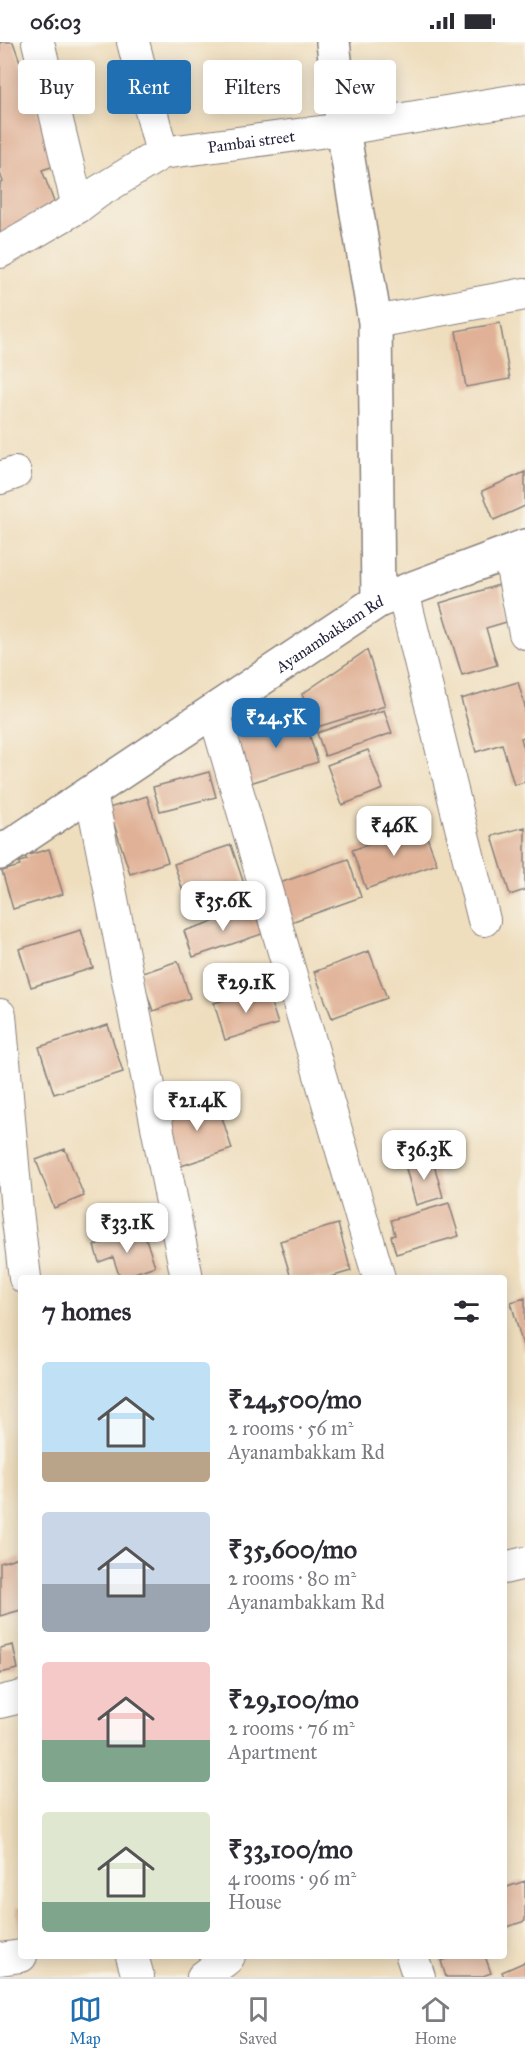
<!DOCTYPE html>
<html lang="en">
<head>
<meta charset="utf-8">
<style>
	body { margin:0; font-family:"IM FELL Great Primer",serif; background:#f2f2f3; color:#2b2b33; height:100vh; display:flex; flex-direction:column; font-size:22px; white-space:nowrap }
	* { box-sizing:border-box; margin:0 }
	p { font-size:20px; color:#7c7c81 }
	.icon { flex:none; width:33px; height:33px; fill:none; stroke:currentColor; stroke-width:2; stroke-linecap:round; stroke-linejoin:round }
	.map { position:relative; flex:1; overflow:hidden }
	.drawer { position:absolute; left:18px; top:1233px; width:489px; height:684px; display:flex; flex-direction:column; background:#fff; border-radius:6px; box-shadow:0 3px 15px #0003 }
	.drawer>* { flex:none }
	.banner { position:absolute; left:18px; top:18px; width:489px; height:54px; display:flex; gap:12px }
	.price { position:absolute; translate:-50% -51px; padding:0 14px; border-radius:12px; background:#fff; color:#222; font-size:20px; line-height:39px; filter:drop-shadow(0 2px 3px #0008) }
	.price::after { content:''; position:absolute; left:50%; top:36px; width:18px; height:14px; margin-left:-9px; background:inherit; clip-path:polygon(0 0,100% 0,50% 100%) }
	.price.active { background:#1f6fb2; color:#fff }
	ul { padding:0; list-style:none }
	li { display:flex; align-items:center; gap:18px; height:150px; padding:0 24px }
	li span { display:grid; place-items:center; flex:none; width:168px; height:120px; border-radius:6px; color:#555 }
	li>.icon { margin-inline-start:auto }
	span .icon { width:72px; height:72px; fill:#fffc; stroke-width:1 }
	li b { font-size:26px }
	h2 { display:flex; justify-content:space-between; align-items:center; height:72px; padding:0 24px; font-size:26px }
	.tag { padding:0 21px; border-radius:6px; background:#fff; box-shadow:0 3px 15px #0003; font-size:21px; line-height:54px }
	.tag.active { background:#1f6fb2; color:#fff }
	.status { display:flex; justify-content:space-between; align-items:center; height:42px; padding:0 30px; background:#fff; direction:ltr }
	.status svg { height:16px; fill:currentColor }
	.tab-bar { display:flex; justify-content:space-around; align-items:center; height:84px; border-top:2px solid #e1e1e2; background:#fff; font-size:16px; color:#7c7c81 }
	.tab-bar a { display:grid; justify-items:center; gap:3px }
	.tab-bar .active { color:#1f6fb2 }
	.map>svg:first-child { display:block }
	.building { fill:#e0b196 }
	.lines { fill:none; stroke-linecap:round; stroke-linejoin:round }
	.minor-casing { stroke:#88807c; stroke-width:34 }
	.tertiary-casing { stroke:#88807c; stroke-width:36 }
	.minor { stroke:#fff; stroke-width:32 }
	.tertiary { stroke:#fff; stroke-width:33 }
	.labels { text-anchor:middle; stroke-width:4.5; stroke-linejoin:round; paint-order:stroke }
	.street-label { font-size:16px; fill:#22223b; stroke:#f7f3e8 }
</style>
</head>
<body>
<div class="status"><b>06:03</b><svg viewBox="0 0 49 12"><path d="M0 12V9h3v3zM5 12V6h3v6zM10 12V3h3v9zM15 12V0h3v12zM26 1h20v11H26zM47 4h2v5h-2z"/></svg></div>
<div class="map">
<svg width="525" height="1935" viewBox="0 0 525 1935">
	<rect width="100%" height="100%" fill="#f7f3e8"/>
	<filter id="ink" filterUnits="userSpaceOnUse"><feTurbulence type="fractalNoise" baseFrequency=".0167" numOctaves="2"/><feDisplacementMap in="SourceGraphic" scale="12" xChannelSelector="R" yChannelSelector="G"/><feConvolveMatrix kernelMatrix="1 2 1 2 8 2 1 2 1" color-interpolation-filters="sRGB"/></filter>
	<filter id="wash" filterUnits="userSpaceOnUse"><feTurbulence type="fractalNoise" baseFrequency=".008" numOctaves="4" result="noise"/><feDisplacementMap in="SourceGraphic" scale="24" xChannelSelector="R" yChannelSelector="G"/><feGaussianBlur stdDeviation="1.35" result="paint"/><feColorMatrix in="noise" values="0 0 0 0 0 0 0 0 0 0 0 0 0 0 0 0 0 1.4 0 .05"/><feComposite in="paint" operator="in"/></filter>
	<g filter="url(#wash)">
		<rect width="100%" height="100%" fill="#efdebe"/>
		<g id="blocks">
			<path class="building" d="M 0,0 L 13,0 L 57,123 L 42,128 L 59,173 L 0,194 L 0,141 L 3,140 L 0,131 Z
				M 500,281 L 510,337 L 466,345 L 456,289 Z
				M 525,430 L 525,464 L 494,478 L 482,449 Z
				M 499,543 L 510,579 L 486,586 L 497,623 L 462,633 L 440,561 Z
				M 367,608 L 385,664 L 314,686 L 302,652 Z
				M 518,640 L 525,664 L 525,695 L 521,696 L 525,711 L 525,740 L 514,743 L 502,702 L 476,710 L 461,657 Z
				M 384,668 L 392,691 L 325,714 L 317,691 Z
				M 303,672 L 318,720 L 250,741 L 235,693 Z
				M 368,708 L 383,747 L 342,763 L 327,723 Z
				M 209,730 L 216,755 L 160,769 L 153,745 Z
				M 147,754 L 168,820 L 130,832 L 109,766 Z
				M 423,784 L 437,822 L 366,847 L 352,808 Z
				M 525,785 L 525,848 L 510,853 L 492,794 Z
				M 231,803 L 244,842 L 187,861 L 174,822 Z
				M 49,807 L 63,852 L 13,867 L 2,829 L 20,824 L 19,820 L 27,818 L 25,814 Z
				M 348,817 L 361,855 L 291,880 L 277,842 Z
				M 254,866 L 262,892 L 193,915 L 184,889 Z
				M 81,888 L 93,926 L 31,945 L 19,907 Z
				M 369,909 L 387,956 L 332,976 L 314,930 Z
				M 178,919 L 190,956 L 153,969 L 140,932 Z
				M 266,945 L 278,982 L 225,998 L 214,961 Z
				M 108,983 L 123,1030 L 54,1052 L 39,1005 Z
				M 216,1056 L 232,1107 L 178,1125 L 162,1074 Z
				M 65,1107 L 84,1154 L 54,1166 L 36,1118 Z
				M 432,1115 L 443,1155 L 416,1163 L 405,1123 Z
				M 449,1161 L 459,1194 L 396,1212 L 391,1194 L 395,1193 L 391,1178 Z
				M 338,1182 L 351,1229 L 327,1236 L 291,1236 L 280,1199 Z
				M 143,1188 L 155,1224 L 120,1236 L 113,1215 L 99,1220 L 94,1204 Z
				M 525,1256 L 525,1308 L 524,1308 L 511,1260 Z
				M 19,1515 L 21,1521 L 21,1568 L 0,1574 L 0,1521 Z
				M 13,1603 L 18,1627 L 0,1631 L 0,1606 Z
				M 525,1839 L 525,1879 L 504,1886 L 504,1846 Z
				M 16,1866 L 21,1866 L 21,1895 L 20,1895 Z
				M 454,1914 L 485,1914 L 491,1931 L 480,1935 L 446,1935 L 441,1919 Z
				M 525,1920 L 525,1935 L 504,1935 L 502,1930 Z"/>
		</g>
	</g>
	<g filter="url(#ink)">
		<use href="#blocks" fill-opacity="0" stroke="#88807c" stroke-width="1.5"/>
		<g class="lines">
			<g class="minor-casing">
				<g id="minor">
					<path d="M 38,0 L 78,165"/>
					<path d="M 133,0 L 162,111"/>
					<path id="s1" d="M 0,210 L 78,165 L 98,150 L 162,111 L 343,87 L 525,57"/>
					<path d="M 375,280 L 525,252"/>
					<path d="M 0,436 L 15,431"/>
					<path d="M 509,511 L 525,591"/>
					<path d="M 403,550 L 484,878"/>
					<path d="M 214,669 L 379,1236"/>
					<path d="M 91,751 L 187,1236"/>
					<path d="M 0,973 L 17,1169 L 25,1236"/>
					<path d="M 504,1526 L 525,1521"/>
					<path d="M 0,1660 L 21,1655"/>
					<path d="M 132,1914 L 138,1935"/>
					<path d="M 412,1914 L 419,1935"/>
					<path d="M 0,1917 L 21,1914"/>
					<path d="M 203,1935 L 227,1917 L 229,1914"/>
				</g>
			</g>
			<g class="tertiary-casing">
				<g id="tertiary">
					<path d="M 333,0 L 343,87 L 375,280 L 378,559"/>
					<path id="s2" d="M 0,811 L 378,559 L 525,504"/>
				</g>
			</g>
			<use href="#minor" class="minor"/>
			<use href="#tertiary" class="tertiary"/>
		</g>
	</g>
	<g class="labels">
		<g class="street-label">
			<text dy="6" stroke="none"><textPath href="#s1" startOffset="280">Pambai street</textPath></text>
			<text dy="6" stroke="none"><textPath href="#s2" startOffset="396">Ayanambakkam Rd</textPath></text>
		</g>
	</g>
</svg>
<b class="price active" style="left:276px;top:707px">₹24.5K</b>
<b class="price" style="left:394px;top:815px">₹46K</b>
<b class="price" style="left:223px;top:890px">₹35.6K</b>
<b class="price" style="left:246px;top:972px">₹29.1K</b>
<b class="price" style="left:197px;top:1090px">₹21.4K</b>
<b class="price" style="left:424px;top:1139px">₹36.3K</b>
<b class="price" style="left:127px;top:1212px">₹33.1K</b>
<div class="banner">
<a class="tag">Buy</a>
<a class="tag active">Rent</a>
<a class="tag">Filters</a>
<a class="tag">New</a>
</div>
<section class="drawer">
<h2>7 homes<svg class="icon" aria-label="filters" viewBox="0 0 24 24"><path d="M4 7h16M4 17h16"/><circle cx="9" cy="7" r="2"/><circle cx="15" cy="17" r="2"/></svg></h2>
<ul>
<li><span style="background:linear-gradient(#bfe0f5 75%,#b9a48a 0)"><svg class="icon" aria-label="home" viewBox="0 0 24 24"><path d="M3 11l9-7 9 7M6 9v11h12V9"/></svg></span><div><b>₹24,500/mo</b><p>2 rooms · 56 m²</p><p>Ayanambakkam Rd</p></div></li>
<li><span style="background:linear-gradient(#c9d6e8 60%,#9aa5b1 0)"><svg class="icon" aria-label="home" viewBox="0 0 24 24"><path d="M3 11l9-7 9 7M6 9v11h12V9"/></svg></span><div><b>₹35,600/mo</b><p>2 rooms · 80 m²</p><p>Ayanambakkam Rd</p></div></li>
<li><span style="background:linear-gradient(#f6c9c9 65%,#7fa58c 0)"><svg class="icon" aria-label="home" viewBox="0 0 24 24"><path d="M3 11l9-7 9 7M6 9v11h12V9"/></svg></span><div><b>₹29,100/mo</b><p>2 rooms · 76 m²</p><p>Apartment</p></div></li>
<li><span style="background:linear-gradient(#dfe7d0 75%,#7fa58c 0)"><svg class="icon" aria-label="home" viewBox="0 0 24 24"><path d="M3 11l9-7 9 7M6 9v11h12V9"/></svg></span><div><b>₹33,100/mo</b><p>4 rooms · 96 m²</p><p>House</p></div></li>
</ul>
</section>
</div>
<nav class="tab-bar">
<a class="active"><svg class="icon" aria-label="map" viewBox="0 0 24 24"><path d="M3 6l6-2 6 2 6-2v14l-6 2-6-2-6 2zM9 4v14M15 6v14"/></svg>Map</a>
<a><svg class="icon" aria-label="saved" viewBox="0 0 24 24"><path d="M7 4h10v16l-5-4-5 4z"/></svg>Saved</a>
<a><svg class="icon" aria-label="home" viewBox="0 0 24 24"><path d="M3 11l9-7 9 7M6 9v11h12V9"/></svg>Home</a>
</nav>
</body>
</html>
